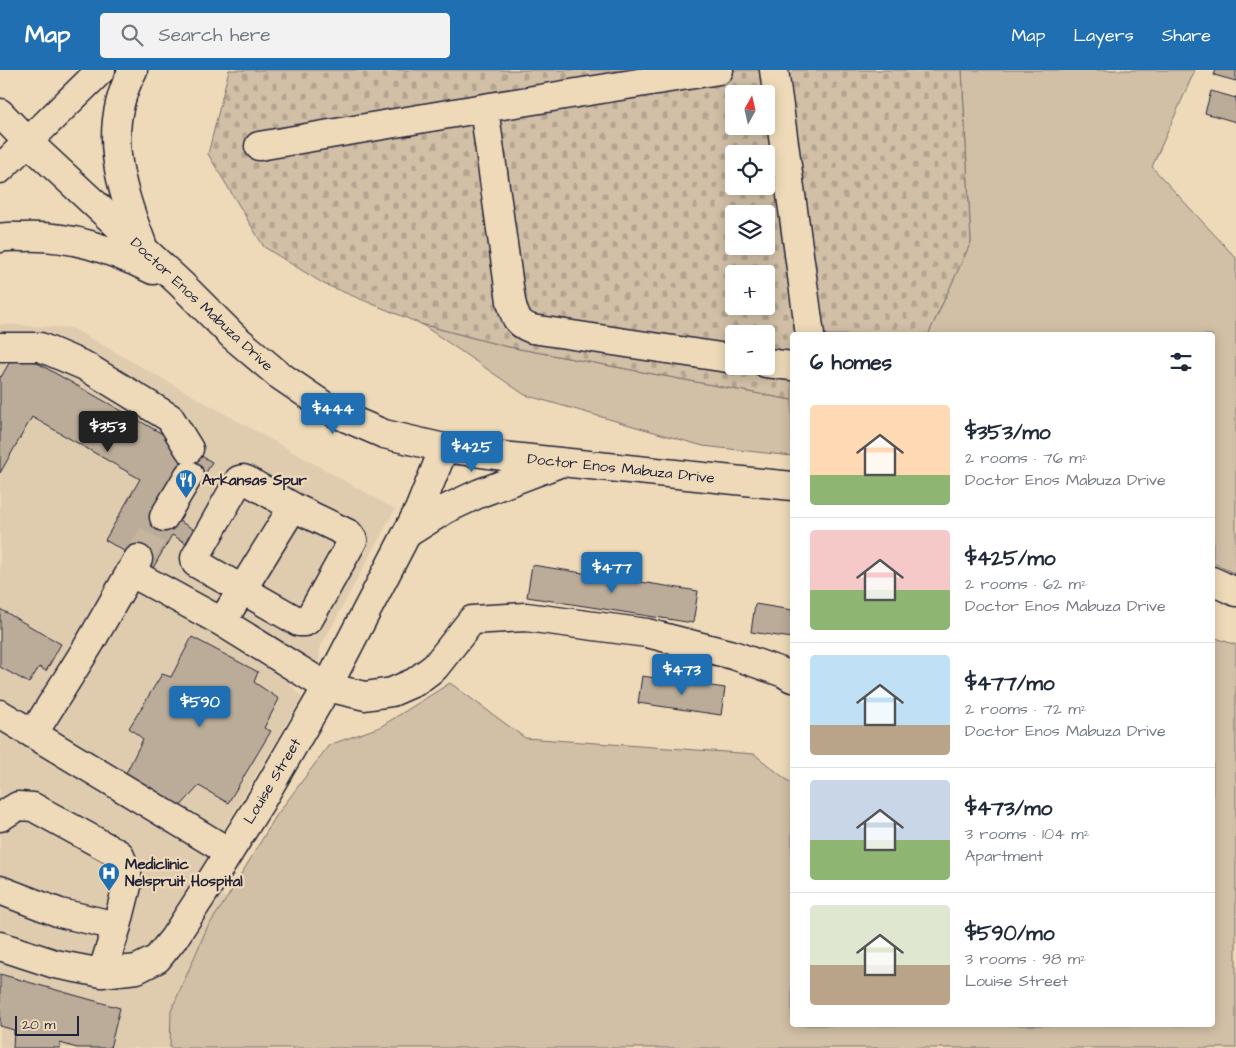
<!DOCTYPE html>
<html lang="en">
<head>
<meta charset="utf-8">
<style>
	body { margin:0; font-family:"Architects Daughter",sans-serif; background:#f2f2f3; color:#1f2937; height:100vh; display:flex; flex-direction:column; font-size:19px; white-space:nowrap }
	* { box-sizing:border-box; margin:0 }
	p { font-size:16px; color:#747a83 }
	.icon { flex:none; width:28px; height:28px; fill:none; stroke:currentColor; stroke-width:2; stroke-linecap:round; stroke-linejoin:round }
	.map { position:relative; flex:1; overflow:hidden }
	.sheet { position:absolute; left:790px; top:262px; width:425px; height:695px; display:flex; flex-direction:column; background:#fff; border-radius:5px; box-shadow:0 2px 12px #0003 }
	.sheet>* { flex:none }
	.needle { width:32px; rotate:8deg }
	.buttons { position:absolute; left:725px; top:15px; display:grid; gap:10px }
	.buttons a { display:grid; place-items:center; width:50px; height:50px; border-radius:5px; background:#fff; box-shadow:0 2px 12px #0003; font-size:25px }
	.scale { position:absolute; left:15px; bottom:12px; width:64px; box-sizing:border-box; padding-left:5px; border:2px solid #22223b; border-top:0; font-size:14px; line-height:18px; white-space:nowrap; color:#22223b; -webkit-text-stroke:4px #eedab8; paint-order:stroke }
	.price { position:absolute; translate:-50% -42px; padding:0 11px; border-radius:5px; background:#1f6fb2; color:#fff; font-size:16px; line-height:32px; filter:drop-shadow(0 1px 2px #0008) }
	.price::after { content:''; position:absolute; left:50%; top:30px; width:15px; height:11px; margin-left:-8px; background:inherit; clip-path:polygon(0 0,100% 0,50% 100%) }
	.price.selected { background:#222; color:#fff }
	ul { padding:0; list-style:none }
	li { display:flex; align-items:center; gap:15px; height:125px; padding:0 20px }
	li+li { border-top:1px solid #e0e1e3 }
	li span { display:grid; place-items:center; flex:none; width:140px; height:100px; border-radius:5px; color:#555 }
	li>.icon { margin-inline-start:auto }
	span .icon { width:60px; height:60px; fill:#fffc; stroke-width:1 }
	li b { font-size:21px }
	h2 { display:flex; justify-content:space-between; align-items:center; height:60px; padding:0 20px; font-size:21px }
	header { display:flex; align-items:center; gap:30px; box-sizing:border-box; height:70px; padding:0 25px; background:#1f6fb2; color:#fff }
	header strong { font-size:24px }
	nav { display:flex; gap:28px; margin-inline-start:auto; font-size:18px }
	.search { width:350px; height:45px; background:#f2f2f3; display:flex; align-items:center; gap:12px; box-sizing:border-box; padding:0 18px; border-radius:5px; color:#747a83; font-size:19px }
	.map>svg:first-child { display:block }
	.built { fill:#dfccaf }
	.grass { fill:#d1bfa6; stroke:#7a7070 }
	.cemetery { fill:url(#cemetery-stones); stroke:#7a7070; fill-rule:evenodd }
	.building { fill:#bbac99; stroke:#22223b }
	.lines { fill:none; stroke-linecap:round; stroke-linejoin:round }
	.minor-tunnel { stroke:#c5b59f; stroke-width:28; stroke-dasharray:28 14; stroke-linecap:butt }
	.minor-casing { stroke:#22223b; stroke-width:31 }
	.major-casing { stroke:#22223b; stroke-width:31 }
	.minor { stroke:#eedab8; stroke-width:28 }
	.major { stroke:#eedab8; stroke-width:28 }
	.labels { text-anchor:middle; stroke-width:4.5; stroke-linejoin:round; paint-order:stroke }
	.street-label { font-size:15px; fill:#22223b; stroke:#eedab8 }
	.poi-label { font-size:15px; font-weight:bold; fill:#22223b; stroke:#eedab8; text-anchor:start }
</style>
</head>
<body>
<header>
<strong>Map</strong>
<div class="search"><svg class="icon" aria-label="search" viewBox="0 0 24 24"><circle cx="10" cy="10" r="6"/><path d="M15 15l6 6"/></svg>Search here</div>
<nav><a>Map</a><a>Layers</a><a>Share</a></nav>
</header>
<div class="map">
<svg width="1236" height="978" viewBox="0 0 1236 978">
	<defs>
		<pattern id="cemetery-stones" width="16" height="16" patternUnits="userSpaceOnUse" patternTransform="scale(1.25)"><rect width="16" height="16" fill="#d1bfa6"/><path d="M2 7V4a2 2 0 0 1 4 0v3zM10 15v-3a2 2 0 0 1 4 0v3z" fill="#b3a490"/></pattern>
	</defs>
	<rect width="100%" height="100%" fill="#eedab8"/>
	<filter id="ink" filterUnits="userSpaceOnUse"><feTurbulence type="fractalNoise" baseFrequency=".02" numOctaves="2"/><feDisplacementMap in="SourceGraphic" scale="10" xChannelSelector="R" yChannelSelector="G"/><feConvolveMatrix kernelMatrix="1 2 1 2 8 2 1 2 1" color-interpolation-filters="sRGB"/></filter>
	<g filter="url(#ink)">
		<path class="built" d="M 0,254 L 72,258 L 395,439 L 320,578 L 319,592 L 303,588 L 289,613 L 302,628 L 195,808 L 227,828 L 207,858 L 171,941 L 170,978 L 0,978 Z"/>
		<path class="grass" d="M 962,0 L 1195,0 L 1152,97 L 1236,188 L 1236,504 L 1213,493 L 1212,265 L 928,265 L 971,172 Z
			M 421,254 L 504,276 L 792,330 L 792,386 L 703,376 L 525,325 Z
			M 1213,567 L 1236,575 L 1236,978 L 170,978 L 171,941 L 207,858 L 227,828 L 276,746 L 329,675 L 380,657 L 450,613 L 525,668 L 754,684 L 792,714 L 792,955 L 1212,955 Z"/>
		<path class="cemetery" d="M 229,0 L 962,0 L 971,172 L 928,265 L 792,265 L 792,330 L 504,276 L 421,254 L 324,214 L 264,177 L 208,84 ZM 734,24 L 766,24 L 766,56 L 734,56 ZM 734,84 L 766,84 L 766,116 L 734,116 ZM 734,144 L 766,144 L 766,176 L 734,176 ZM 734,204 L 766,204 L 766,236 L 734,236 ZM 734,264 L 766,264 L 766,296 L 734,296 Z"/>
		<path class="building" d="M 1216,0 L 1236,0 L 1236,11 L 1214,5 Z
			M 1211,21 L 1236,28 L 1236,26 L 1236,52 L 1205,43 Z
			M 16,281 L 212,392 L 179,451 L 193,459 L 186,473 L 172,465 L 153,498 L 105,470 L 140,409 L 32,347 L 0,403 L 0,306 L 1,307 Z
			M 532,495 L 698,521 L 693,553 L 527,527 Z
			M 755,534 L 792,540 L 792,568 L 751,562 Z
			M 0,539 L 61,574 L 46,601 L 39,597 L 29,613 L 0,597 Z
			M 192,567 L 258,602 L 254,612 L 279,629 L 264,658 L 271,661 L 228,733 L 199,716 L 176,741 L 123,709 L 143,669 L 129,658 L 162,604 L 171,607 Z
			M 642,606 L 725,618 L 721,645 L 638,633 Z
			M 0,904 L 120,938 L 110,978 L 77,978 L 60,973 L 60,978 L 13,978 L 14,960 L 0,956 Z"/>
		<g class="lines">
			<path class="minor-tunnel" d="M 138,489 L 164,447"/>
			<g class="minor-casing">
				<path id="minor" d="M 774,0 L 810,265
					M 484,38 L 511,231 C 515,247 516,253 532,259 L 734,289
					M 259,76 L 484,38 L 719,0
					M 0,277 L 40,277 L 85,296 L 170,348 L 189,379
					M 766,293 L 792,296
					M 164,447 L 189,405
					M 130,502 L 222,552 L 327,617 L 365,626 L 392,622 L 415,612 L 435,597 L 472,550 L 526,547 L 647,563 L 733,585 L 784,603 L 792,608
					M 222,552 L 293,437 L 349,464 L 353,470 L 309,549 L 305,552 L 299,552 L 196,493 L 195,488 L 239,410 L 243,409 L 246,410 L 293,437
					M 0,644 L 229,782
					M 33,664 L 90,573 L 138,489
					M 0,747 L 18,736 L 33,737 L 119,784 L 127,802 L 127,816 L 117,856 L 102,903
					M 0,820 L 60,843 L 117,856
					M 0,876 L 55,894 L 102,903 L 137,899 L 157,889 L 174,868 L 208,816 L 261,731 L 327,617 L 419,440 L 444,378"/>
			</g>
			<g class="major-casing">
				<path id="major" d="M 133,0 C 101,59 120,116 142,174
					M 0,43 L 28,72 L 181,214 L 233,266 L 279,305 L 335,343 L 384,364 L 444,378 L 502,386 L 792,416
					M 0,99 L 101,0
					M 0,168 C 7,166 15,167 23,167 C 71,165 110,179 153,200
					M 408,463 L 446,439 L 480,423 L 557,394
					M 1212,511 L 1236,522"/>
			</g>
			<use href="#minor" class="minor"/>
			<use href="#major" class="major"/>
		</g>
	</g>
	<defs>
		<g id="restaurant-pin" transform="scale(1.125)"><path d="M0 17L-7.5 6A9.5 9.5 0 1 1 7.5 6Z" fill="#1f6fb2" stroke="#eedab8"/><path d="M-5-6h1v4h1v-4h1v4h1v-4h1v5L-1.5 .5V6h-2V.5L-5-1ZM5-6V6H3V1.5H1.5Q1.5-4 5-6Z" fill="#fff"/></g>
		<g id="hospital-pin" transform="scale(1.125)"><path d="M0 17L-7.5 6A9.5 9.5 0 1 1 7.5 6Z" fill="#1f6fb2" stroke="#eedab8"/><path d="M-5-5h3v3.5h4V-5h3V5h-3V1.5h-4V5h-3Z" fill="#fff"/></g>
	</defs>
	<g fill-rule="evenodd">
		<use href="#restaurant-pin" x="186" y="410"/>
		<use href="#hospital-pin" x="109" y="803"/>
	</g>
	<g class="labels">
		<g class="street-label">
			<text transform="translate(202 234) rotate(43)" y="5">Doctor Enos Mabuza Drive</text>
			<text transform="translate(621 398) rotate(6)" y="5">Doctor Enos Mabuza Drive</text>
			<text transform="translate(272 711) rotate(-59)" y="5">Louise Street</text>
		</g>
		<g class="poi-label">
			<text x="202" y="415">Arkansas Spur</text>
			<text x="125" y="799">Mediclinic<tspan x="125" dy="17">Nelspruit Hospital</tspan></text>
		</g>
	</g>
</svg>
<div class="buttons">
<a><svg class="needle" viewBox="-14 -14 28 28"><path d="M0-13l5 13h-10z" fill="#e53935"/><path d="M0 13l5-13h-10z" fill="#747a83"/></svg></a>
<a><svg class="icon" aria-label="locate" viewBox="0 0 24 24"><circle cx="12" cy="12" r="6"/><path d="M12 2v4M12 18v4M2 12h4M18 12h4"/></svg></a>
<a><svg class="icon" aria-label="layers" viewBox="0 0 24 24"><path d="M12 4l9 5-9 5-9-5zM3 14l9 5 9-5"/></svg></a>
<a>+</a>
<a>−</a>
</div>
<div class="scale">20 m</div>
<b class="price" style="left:333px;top:365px">$444</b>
<b class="price selected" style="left:108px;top:383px">$353</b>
<b class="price" style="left:472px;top:403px">$425</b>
<b class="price" style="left:612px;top:524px">$477</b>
<b class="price" style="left:682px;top:626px">$473</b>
<b class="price" style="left:200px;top:658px">$590</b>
<section class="sheet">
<h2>6 homes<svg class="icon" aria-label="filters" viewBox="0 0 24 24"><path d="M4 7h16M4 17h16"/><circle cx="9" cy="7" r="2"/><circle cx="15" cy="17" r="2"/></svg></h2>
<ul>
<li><span style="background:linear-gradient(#ffd9b3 70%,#8fb573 0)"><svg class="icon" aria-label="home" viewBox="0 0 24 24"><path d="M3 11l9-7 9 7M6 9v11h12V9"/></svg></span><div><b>$353/mo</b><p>2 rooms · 76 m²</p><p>Doctor Enos Mabuza Drive</p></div></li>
<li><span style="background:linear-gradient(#f6c9c9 60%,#8fb573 0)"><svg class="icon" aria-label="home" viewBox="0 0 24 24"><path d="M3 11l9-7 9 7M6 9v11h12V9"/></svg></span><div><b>$425/mo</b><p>2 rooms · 62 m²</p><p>Doctor Enos Mabuza Drive</p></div></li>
<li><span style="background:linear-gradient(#bfe0f5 70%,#b9a48a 0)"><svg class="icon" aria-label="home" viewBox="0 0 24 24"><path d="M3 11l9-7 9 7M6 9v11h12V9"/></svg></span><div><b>$477/mo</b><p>2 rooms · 72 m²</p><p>Doctor Enos Mabuza Drive</p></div></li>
<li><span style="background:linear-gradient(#c9d6e8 60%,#8fb573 0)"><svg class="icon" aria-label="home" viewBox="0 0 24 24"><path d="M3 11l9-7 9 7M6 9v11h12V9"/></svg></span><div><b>$473/mo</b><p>3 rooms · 104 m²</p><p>Apartment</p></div></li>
<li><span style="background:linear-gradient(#dfe7d0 60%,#b9a48a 0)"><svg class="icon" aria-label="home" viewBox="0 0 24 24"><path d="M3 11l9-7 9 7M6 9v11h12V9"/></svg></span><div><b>$590/mo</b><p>3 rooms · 98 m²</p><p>Louise Street</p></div></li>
</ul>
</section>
</div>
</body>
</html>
